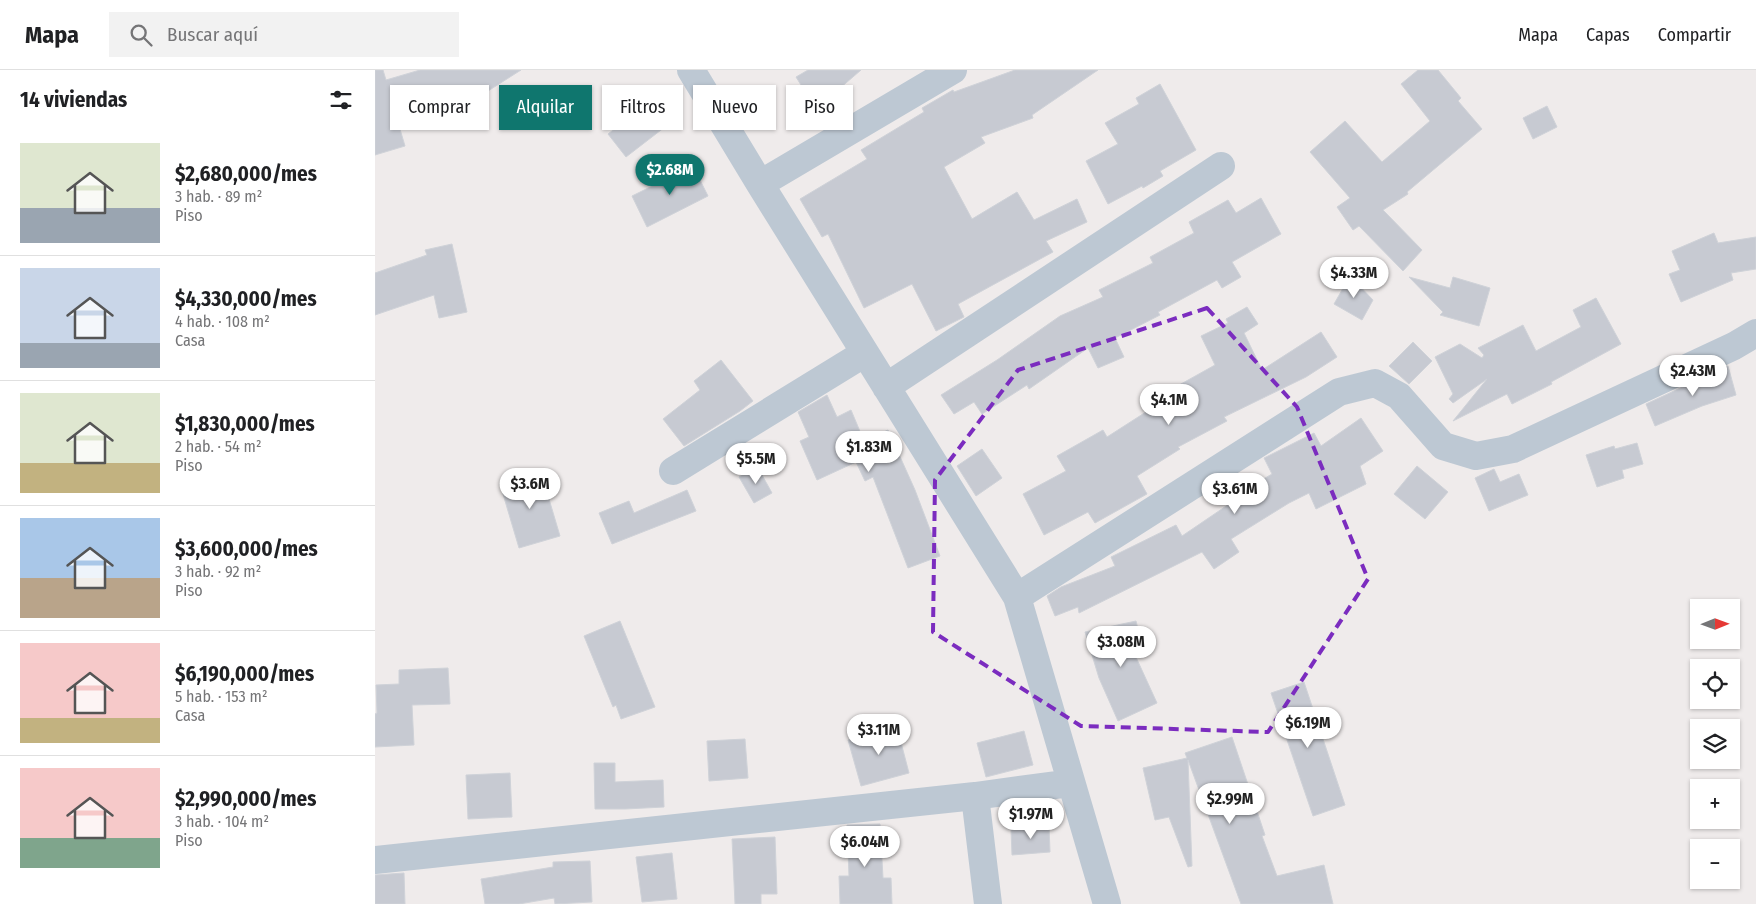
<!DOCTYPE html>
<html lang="es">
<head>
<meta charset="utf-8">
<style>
	body { margin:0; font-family:"Fira Sans Condensed",sans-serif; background:#f2f2f2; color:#202124; height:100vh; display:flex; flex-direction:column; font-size:19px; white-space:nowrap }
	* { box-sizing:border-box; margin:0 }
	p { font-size:16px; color:#757577 }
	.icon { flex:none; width:28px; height:28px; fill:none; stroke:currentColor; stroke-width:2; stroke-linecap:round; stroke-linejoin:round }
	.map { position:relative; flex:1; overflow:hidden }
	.panel { display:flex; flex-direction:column; background:#fff; width:375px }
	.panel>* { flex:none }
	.top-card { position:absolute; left:15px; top:15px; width:475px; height:45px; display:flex; gap:10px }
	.needle { width:32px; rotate:89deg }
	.controls { position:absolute; left:1315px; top:529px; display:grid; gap:10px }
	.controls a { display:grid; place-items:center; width:50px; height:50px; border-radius:0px; background:#fff; box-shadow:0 1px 4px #0004; font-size:25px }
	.price { position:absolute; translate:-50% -42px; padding:0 11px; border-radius:18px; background:#fff; color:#222; font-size:16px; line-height:32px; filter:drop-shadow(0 1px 2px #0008) }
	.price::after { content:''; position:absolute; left:50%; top:30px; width:15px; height:11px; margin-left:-8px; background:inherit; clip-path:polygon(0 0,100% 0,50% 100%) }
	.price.current { background:#0f766e; color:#fff }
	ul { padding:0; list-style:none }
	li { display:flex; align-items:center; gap:15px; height:125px; padding:0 20px }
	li+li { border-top:1px solid #e0e0e0 }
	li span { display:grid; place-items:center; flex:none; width:140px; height:100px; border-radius:0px; color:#555 }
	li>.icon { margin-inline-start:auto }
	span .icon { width:60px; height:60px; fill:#fffc; stroke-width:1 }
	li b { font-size:21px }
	h2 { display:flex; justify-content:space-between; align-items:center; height:60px; padding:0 20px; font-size:21px }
	.chip { padding:0 18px; border-radius:0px; background:#fff; box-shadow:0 1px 4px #0004; font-size:18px; line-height:45px }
	.chip.current { background:#0f766e; color:#fff }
	header { display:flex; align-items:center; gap:30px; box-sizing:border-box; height:70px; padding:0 25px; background:#fff; border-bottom:1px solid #e0e0e0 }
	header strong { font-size:24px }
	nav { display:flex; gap:28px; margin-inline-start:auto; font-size:18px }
	.search { width:350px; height:45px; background:#f2f2f2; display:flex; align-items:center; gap:12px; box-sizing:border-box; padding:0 18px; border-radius:0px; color:#757577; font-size:19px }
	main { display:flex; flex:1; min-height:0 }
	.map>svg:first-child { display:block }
	.building { fill:#c7cad2; stroke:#cfd2d8 }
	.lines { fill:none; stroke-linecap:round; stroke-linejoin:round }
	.minor { stroke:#bdc8d3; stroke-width:28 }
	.marked { fill:none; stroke:#7b2cbf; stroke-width:4; stroke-dasharray:10 6; stroke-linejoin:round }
</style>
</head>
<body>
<header>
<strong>Mapa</strong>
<div class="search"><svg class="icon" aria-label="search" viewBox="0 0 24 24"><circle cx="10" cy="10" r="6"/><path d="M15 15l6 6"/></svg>Buscar aquí</div>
<nav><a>Mapa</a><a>Capas</a><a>Compartir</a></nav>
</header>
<main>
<section class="panel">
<h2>14 viviendas<svg class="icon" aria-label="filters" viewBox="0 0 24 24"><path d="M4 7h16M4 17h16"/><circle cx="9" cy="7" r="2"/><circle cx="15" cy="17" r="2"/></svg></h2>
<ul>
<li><span style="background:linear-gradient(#dfe7d0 65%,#9aa5b1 0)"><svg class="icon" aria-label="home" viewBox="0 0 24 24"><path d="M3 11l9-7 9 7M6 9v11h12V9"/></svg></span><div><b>$2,680,000/mes</b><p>3 hab. · 89 m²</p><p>Piso</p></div></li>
<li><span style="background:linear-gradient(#c9d6e8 75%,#9aa5b1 0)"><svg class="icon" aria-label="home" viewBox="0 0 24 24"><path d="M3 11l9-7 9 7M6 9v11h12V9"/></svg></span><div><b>$4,330,000/mes</b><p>4 hab. · 108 m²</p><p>Casa</p></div></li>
<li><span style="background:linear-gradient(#dfe7d0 70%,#c2b280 0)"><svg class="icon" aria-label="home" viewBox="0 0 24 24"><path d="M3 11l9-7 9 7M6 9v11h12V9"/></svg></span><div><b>$1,830,000/mes</b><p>2 hab. · 54 m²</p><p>Piso</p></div></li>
<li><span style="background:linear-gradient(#a9c7e8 60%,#b9a48a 0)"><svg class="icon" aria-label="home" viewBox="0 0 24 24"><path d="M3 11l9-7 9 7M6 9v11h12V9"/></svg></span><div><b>$3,600,000/mes</b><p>3 hab. · 92 m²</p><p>Piso</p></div></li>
<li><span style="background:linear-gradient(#f6c9c9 75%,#c2b280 0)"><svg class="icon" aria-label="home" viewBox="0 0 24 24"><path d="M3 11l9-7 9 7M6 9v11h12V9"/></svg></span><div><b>$6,190,000/mes</b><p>5 hab. · 153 m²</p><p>Casa</p></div></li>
<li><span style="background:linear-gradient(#f6c9c9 70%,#7fa58c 0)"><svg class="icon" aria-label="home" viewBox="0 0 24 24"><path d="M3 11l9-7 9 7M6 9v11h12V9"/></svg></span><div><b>$2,990,000/mes</b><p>3 hab. · 104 m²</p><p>Piso</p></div></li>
</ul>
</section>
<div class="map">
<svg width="1381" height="834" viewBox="0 0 1381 834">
	<rect width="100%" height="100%" fill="#efebeb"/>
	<path class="building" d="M 0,0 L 8,0 L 11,10 L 45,0 L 146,0 L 102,28 L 95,18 L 19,39 L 30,76 L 0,85 Z
		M 433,0 L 486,0 L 456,26 L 458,29 L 441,39 L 421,7 Z
		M 640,0 L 723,0 L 657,45 L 658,48 L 606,67 L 610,73 L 569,97 L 597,149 L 642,122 L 659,150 L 702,129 L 712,152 L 671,171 L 678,182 L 583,234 L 589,247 L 561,261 L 537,214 L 489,238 L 453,164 L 447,167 L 425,129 L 492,89 L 486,80 L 549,42 L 547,38 L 578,20 L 579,22 Z
		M 1043,0 L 1063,0 L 1086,28 L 1083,31 L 1107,59 L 1032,122 L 1033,124 L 1008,140 L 1047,180 L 1028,201 L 984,156 L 978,160 L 962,137 L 975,128 L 935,82 L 970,51 L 1007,92 L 1055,51 L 1026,14 Z
		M 785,14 L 821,80 L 785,101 L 788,106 L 768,118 L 767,116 L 733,134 L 711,91 L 743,74 L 730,53 L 764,34 L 761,28 Z
		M 281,27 L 299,50 L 251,87 L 233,64 Z
		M 1172,36 L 1182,57 L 1158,69 L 1148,48 Z
		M 318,96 L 333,126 L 272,157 L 257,126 Z
		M 886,128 L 906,164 L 857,192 L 866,207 L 847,218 L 842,210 L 783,242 L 785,245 L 740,268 L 749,287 L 723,298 L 713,278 L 654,319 L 652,315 L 607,344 L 599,332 L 579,344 L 566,325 L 622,290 L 685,246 L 728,227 L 724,220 L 778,193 L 775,187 L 819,163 L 814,152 L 853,130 L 861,143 Z
		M 1339,163 L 1343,173 L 1381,167 L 1381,199 L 1356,203 L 1358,210 L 1306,232 L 1294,204 L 1305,200 L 1297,181 Z
		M 77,174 L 92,242 L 64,248 L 59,225 L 0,245 L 0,203 L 52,185 L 50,180 Z
		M 975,206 L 998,230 L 987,250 L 959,234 Z
		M 1034,207 L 1075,218 L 1078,207 L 1115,218 L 1104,256 L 1065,245 L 1068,242 Z
		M 1221,228 L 1246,274 L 1176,312 L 1177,314 L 1137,334 L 1132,324 L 1078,351 L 1112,309 L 1078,333 L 1074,329 L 1078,324 L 1060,287 L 1085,274 L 1107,288 L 1109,285 L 1103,278 L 1148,255 L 1161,281 L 1206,257 L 1198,240 Z
		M 872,237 L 883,254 L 869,263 L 887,300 L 946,262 L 962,287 L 931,307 L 849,347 L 852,351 L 803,377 L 805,379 L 762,406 L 772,424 L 720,453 L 713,442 L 669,465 L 648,424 L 691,401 L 682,386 L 728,360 L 732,367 L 799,324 L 797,319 L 840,295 L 826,266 L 853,253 L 851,249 Z
		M 1038,272 L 1057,291 L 1034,314 L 1014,296 Z
		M 346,290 L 378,331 L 365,341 L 309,376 L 288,349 L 325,320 L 319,311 Z
		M 1353,296 L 1361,325 L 1327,336 L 1280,356 L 1271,334 Z
		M 452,325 L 462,347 L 476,340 L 489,371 L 513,360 L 540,420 L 565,486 L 533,498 L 498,407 L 490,411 L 481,392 L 442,410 L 425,371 L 434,367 L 423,342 Z
		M 986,348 L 1008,381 L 985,396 L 991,414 L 941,439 L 934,423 L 914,433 L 856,469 L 864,482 L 839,499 L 827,482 L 704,543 L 703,537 L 680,546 L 672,526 L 686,517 L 740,496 L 736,487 L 801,455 L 807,466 L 863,428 L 861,425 L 897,404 L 889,388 L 939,363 L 946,376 Z
		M 1262,373 L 1268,394 L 1247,400 L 1249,408 L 1222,417 L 1211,385 L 1239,376 L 1240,379 Z
		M 607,379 L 627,408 L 601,426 L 582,396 Z
		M 382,396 L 397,423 L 379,433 L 364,407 Z
		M 1042,396 L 1073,422 L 1050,449 L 1019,424 Z
		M 1119,399 L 1125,412 L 1144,404 L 1153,425 L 1114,441 L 1100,408 Z
		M 166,402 L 185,466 L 144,478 L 125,414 Z
		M 312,420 L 321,441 L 237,474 L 224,443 L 254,431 L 259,443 Z
		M 245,551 L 280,637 L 246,649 L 241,635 L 238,637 L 209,566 Z
		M 761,551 L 769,583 L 760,585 L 782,633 L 743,651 L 724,608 L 710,562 Z
		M 73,598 L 75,634 L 37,635 L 39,675 L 0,677 L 0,644 L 2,643 L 1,615 L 24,614 L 24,600 Z
		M 929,612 L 970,735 L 938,746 L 896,623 Z
		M 522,657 L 534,703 L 486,716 L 473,670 Z
		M 649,661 L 658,695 L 611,707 L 602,673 Z
		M 857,667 L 890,765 L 887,766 L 902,806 L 949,795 L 958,834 L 866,834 L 813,690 L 817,796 L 813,797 L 794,747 L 780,750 L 768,698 L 812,688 L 810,683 Z
		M 370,669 L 373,708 L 334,711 L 332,671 Z
		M 219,693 L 240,693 L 240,712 L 288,710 L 289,737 L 250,739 L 220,739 Z
		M 135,703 L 137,747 L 93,749 L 91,705 Z
		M 505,754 L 508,808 L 516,808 L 517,834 L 465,834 L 464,806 L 474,806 L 472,755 Z
		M 674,756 L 675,782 L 637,785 L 636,759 Z
		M 400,767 L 402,824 L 386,824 L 386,834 L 360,834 L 357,769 Z
		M 297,783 L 302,829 L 267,832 L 261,787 Z
		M 215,791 L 217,832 L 180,834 L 179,828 L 144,834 L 110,834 L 106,809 L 178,797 L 178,792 Z
		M 29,803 L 30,834 L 0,834 L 0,805 Z"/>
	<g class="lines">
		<path class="minor" d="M 316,0 L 385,114 L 642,527 L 732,834
			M 385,114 L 578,0
			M 511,317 L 846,96
			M 298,401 L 490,283
			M 642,527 L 964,322 L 1000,313 L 1024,326 L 1068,376 L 1101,386 L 1138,379 L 1359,276 L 1381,263
			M 600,726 L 613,834
			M 0,790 L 600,726 L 696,713"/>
	</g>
	<path class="marked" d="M 832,238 L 922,337 L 993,509 L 893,662 L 706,656 L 558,562 L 560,410 L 643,300 Z"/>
</svg>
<div class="controls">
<a><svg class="needle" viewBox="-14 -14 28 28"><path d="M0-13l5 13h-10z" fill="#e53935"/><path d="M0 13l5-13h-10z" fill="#757577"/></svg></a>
<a><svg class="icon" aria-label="locate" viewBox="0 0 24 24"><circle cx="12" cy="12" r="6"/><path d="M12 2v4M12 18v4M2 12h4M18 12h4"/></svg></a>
<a><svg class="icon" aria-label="layers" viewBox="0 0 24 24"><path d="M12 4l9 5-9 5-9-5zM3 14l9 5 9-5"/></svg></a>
<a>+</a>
<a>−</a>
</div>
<b class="price current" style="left:295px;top:126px">$2.68M</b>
<b class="price" style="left:979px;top:229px">$4.33M</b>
<b class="price" style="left:1318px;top:327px">$2.43M</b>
<b class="price" style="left:794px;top:356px">$4.1M</b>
<b class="price" style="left:494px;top:403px">$1.83M</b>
<b class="price" style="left:381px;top:415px">$5.5M</b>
<b class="price" style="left:155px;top:440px">$3.6M</b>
<b class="price" style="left:860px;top:445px">$3.61M</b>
<b class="price" style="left:746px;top:598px">$3.08M</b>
<b class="price" style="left:933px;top:679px">$6.19M</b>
<b class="price" style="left:504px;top:686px">$3.11M</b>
<b class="price" style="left:855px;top:755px">$2.99M</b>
<b class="price" style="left:656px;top:770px">$1.97M</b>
<b class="price" style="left:490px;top:798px">$6.04M</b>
<div class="top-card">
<a class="chip">Comprar</a>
<a class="chip current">Alquilar</a>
<a class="chip">Filtros</a>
<a class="chip">Nuevo</a>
<a class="chip">Piso</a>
</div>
</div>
</main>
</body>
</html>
